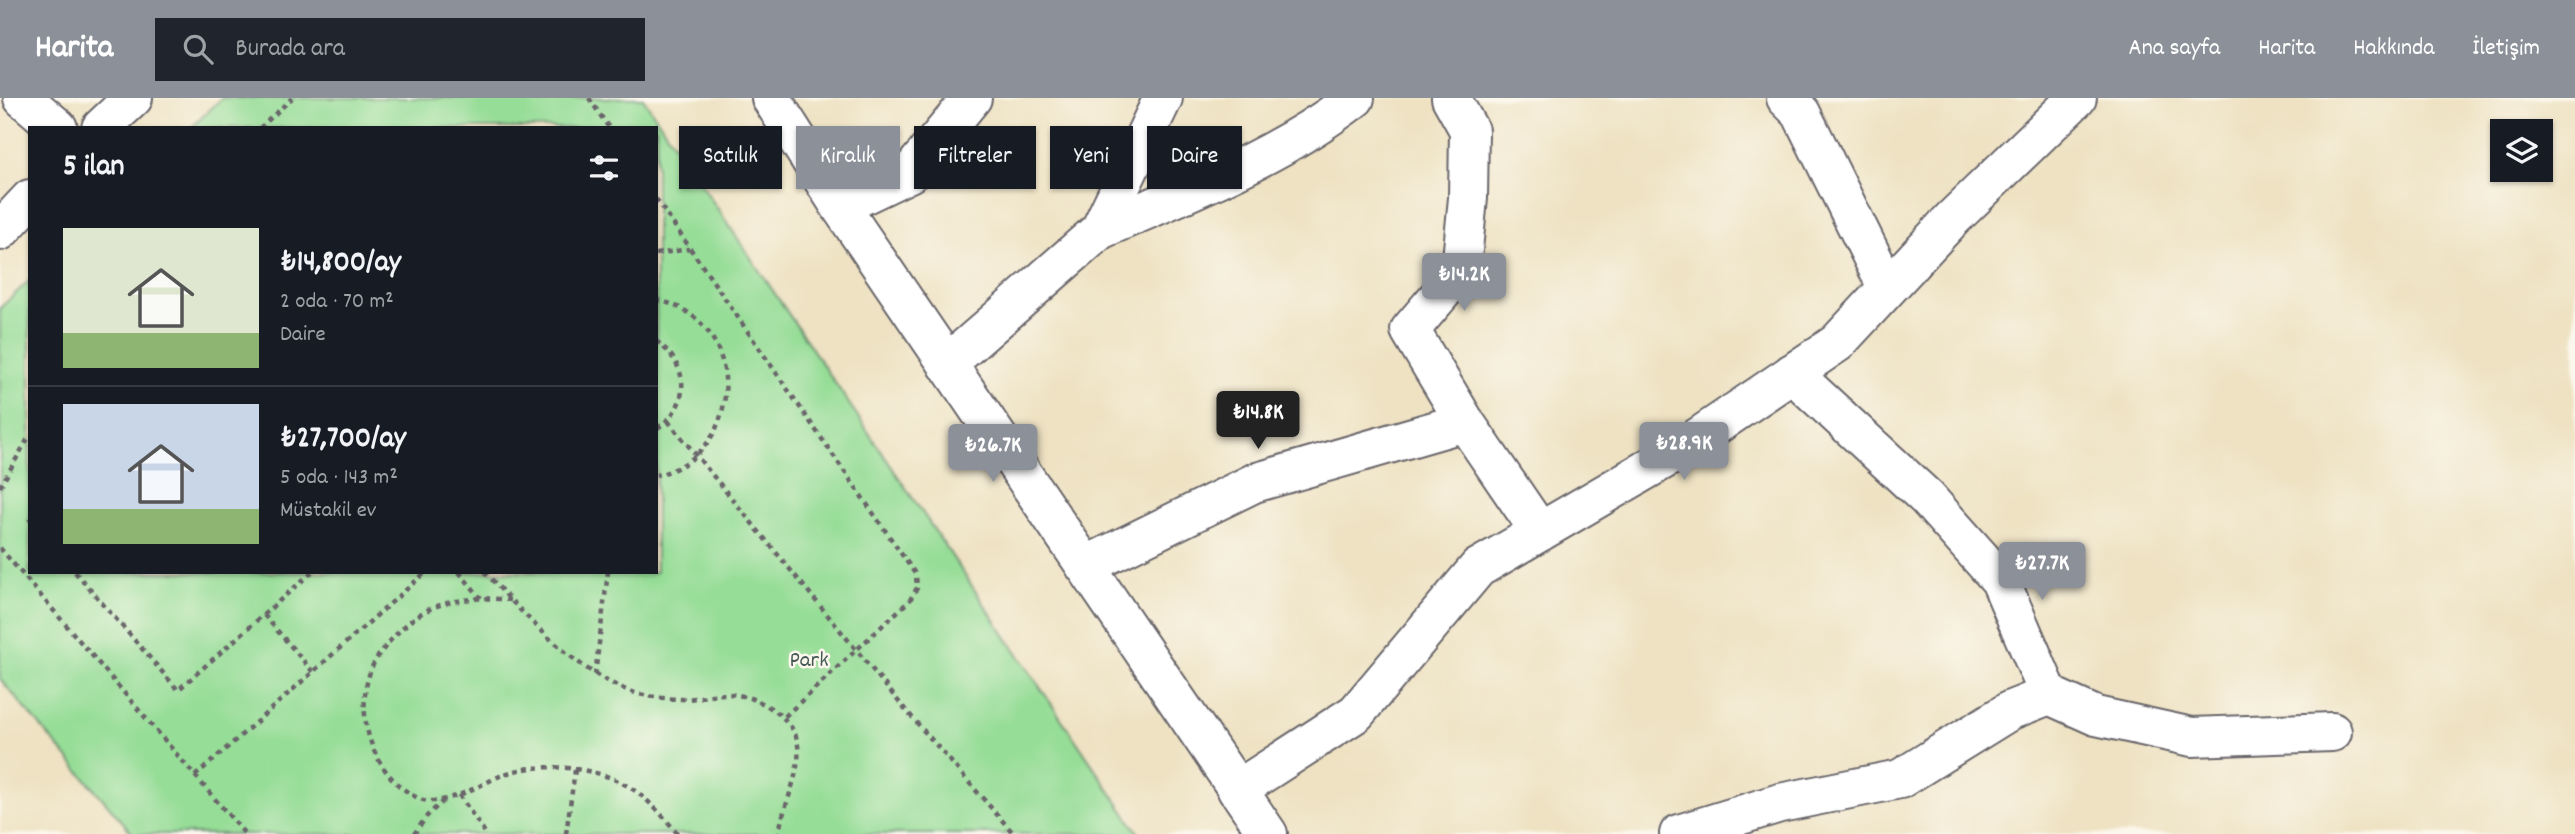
<!DOCTYPE html>
<html lang="tr">
<head>
<meta charset="utf-8">
<style>
	body { margin:0; font-family:Dekko,sans-serif; background:#20242c; color:#f1f3f6; height:100vh; display:flex; flex-direction:column; font-size:26px; white-space:nowrap }
	* { box-sizing:border-box; margin:0 }
	p { font-size:23px; color:#9ea1a6 }
	.icon { flex:none; width:38px; height:38px; fill:none; stroke:currentColor; stroke-width:2; stroke-linecap:round; stroke-linejoin:round }
	.map { position:relative; flex:1; overflow:hidden }
	.sheet { position:absolute; left:28px; top:28px; width:630px; height:448px; display:flex; flex-direction:column; background:#171b24; border-radius:0px; box-shadow:0 2px 5px #0004 }
	.sheet>* { flex:none }
	.hud { position:absolute; left:679px; top:28px; width:665px; height:63px; display:flex; gap:14px }
	.fabs { position:absolute; left:2490px; top:21px; display:grid; gap:14px }
	.fabs a { display:grid; place-items:center; width:63px; height:63px; border-radius:0px; background:#171b24; box-shadow:0 2px 5px #0004; font-size:35px }
	.price { position:absolute; translate:-50% -60px; padding:0 16px; border-radius:7px; background:#8c9099; color:#fff; font-size:23px; line-height:46px; filter:drop-shadow(0 2px 4px #0008) }
	.price::after { content:''; position:absolute; left:50%; top:42px; width:21px; height:16px; margin-left:-10px; background:inherit; clip-path:polygon(0 0,100% 0,50% 100%) }
	.price.on { background:#222; color:#fff }
	ul { padding:0; list-style:none }
	li { display:flex; align-items:center; gap:21px; height:175px; padding:0 35px }
	li+li { border-top:2px solid #363941 }
	li span { display:grid; place-items:center; flex:none; width:196px; height:140px; border-radius:0px; color:#555 }
	li>.icon { margin-inline-start:auto }
	span .icon { width:84px; height:84px; fill:#fffc; stroke-width:1 }
	li b { font-size:30px }
	h2 { display:flex; justify-content:space-between; align-items:center; height:84px; padding:0 35px; font-size:30px }
	.chip { padding:0 24px; border-radius:0px; background:#171b24; box-shadow:0 2px 5px #0004; font-size:24px; line-height:63px }
	.chip.on { background:#8c9099; color:#fff }
	header { display:flex; align-items:center; gap:42px; box-sizing:border-box; height:98px; padding:0 35px; background:#8c9099; color:#fff }
	header strong { font-size:33px }
	nav { display:flex; gap:38px; margin-inline-start:auto; font-size:24px }
	.search { width:490px; height:63px; background:#20242c; display:flex; align-items:center; gap:18px; box-sizing:border-box; padding:0 24px; border-radius:0px; color:#9ea1a6; font-size:26px }
	.map>svg:first-child { display:block }
	.green { fill:#96dd97; stroke:#5c8069; stroke-width:2 }
	.lines { fill:none; stroke-linecap:round; stroke-linejoin:round }
	.minor-casing { stroke:#69656a; stroke-width:42 }
	.path { stroke:#69656a; stroke-width:4.5; stroke-dasharray:5 5; stroke-linecap:butt }
	.minor { stroke:#fff; stroke-width:38 }
	.labels { text-anchor:middle; stroke-width:5; stroke-linejoin:round; paint-order:stroke }
	.park-label { font-size:23px; fill:#455a57; stroke:#fbf7ec }
</style>
</head>
<body>
<header>
<strong>Harita</strong>
<div class="search"><svg class="icon" aria-label="search" viewBox="0 0 24 24"><circle cx="10" cy="10" r="6"/><path d="M15 15l6 6"/></svg>Burada ara</div>
<nav><a>Ana sayfa</a><a>Harita</a><a>Hakkında</a><a>İletişim</a></nav>
</header>
<div class="map">
<svg width="2575" height="736" viewBox="0 0 2575 736">
	<rect width="100%" height="100%" fill="#fbf7ec"/>
	<filter id="ink" filterUnits="userSpaceOnUse"><feTurbulence type="fractalNoise" baseFrequency=".0143" numOctaves="2"/><feDisplacementMap in="SourceGraphic" scale="14" xChannelSelector="R" yChannelSelector="G"/><feConvolveMatrix kernelMatrix="1 2 1 2 8 2 1 2 1" color-interpolation-filters="sRGB"/></filter>
	<filter id="wash" filterUnits="userSpaceOnUse"><feTurbulence type="fractalNoise" baseFrequency=".00686" numOctaves="4" result="noise"/><feDisplacementMap in="SourceGraphic" scale="28" xChannelSelector="R" yChannelSelector="G"/><feGaussianBlur stdDeviation="1.57" result="paint"/><feColorMatrix in="noise" values="0 0 0 0 0 0 0 0 0 0 0 0 0 0 0 0 0 1.4 0 .05"/><feComposite in="paint" operator="in"/></filter>
	<g filter="url(#wash)">
		<rect width="100%" height="100%" fill="#eee2c2"/>
		<path class="green" d="M 222,0 L 643,0 L 1139,736 L 133,736 L 0,581 L 0,210 L 30,182 L 30,474 L 656,474 L 656,30 L 191,30 Z"/>
	</g>
	<g filter="url(#ink)">
		<g class="lines">
			<g class="minor-casing">
				<path id="minor" d="M 23,0 L 58,30
					M 771,0 L 840,108 L 1268,736
					M 1451,0 L 1469,32 L 1468,100 L 1461,172 L 1410,232 L 1465,324 L 1540,434
					M 1786,0 L 1801,15 L 1887,189
					M 101,30 L 133,0
					M 840,108 L 911,74 L 972,0
					M 1100,132 C 1187,94 1279,59 1355,0
					M 0,133 L 30,101
					M 947,266 L 1100,132 L 1163,0
					M 1792,275 L 1927,400 L 2000,482 L 2049,597 L 2096,618 L 2192,639 L 2332,634
					M 1085,468 L 1254,385 L 1465,324
					M 1237,692 L 1356,615 L 1478,470 L 1675,355 L 1837,245 L 1952,121 L 2077,0
					M 1679,736 L 1780,705 L 1900,681 L 2011,612 L 2049,597"/>
			</g>
			<path class="path" d="M 589,0 L 609,30
				M 260,30 L 292,0
				M 656,101 L 916,477 L 917,490 L 910,502 L 782,621
				M 656,156 L 689,151
				M 656,202 C 749,219 748,358 656,377
				M 656,243 C 690,268 692,307 656,331
				M 668,323 L 904,610 L 1014,736
				M 0,389 L 30,337
				M 30,420 L 30,423
				M 0,450 L 245,736
				M 75,474 L 178,592 L 312,474
				M 459,474 L 481,500
				M 485,474 C 521,514 574,571 624,591 C 643,599 666,601 687,601 C 700,600 712,596 724,596 C 749,595 779,610 793,632 C 810,661 782,706 779,736
				M 510,502 C 481,498 442,501 417,518 C 402,528 375,557 370,574 C 354,620 374,680 420,701 C 442,710 480,687 500,678 C 534,663 592,668 624,686 C 645,697 663,718 678,736
				M 264,517 L 313,574
				M 595,577 L 608,474
				M 195,678 L 426,474
				M 459,697 L 486,736
				M 414,736 L 427,718 L 444,702
				M 566,736 L 575,672"/>
			<use href="#minor" class="minor"/>
		</g>
	</g>
	<g class="labels">
		<g class="park-label">
			<text x="809" y="568">Park</text>
		</g>
	</g>
</svg>
<div class="fabs">
<a><svg class="icon" aria-label="layers" viewBox="0 0 24 24"><path d="M12 4l9 5-9 5-9-5zM3 14l9 5 9-5"/></svg></a>
</div>
<b class="price" style="left:1464px;top:215px">₺14.2K</b>
<b class="price on" style="left:1258px;top:353px">₺14.8K</b>
<b class="price" style="left:1684px;top:384px">₺28.9K</b>
<b class="price" style="left:993px;top:386px">₺26.7K</b>
<b class="price" style="left:2042px;top:504px">₺27.7K</b>
<div class="hud">
<a class="chip">Satılık</a>
<a class="chip on">Kiralık</a>
<a class="chip">Filtreler</a>
<a class="chip">Yeni</a>
<a class="chip">Daire</a>
</div>
<section class="sheet">
<h2>5 ilan<svg class="icon" aria-label="filters" viewBox="0 0 24 24"><path d="M4 7h16M4 17h16"/><circle cx="9" cy="7" r="2"/><circle cx="15" cy="17" r="2"/></svg></h2>
<ul>
<li><span style="background:linear-gradient(#dfe7d0 75%,#8fb573 0)"><svg class="icon" aria-label="home" viewBox="0 0 24 24"><path d="M3 11l9-7 9 7M6 9v11h12V9"/></svg></span><div><b>₺14,800/ay</b><p>2 oda · 70 m²</p><p>Daire</p></div></li>
<li><span style="background:linear-gradient(#c9d6e8 75%,#8fb573 0)"><svg class="icon" aria-label="home" viewBox="0 0 24 24"><path d="M3 11l9-7 9 7M6 9v11h12V9"/></svg></span><div><b>₺27,700/ay</b><p>5 oda · 143 m²</p><p>Müstakil ev</p></div></li>
</ul>
</section>
</div>
</body>
</html>
